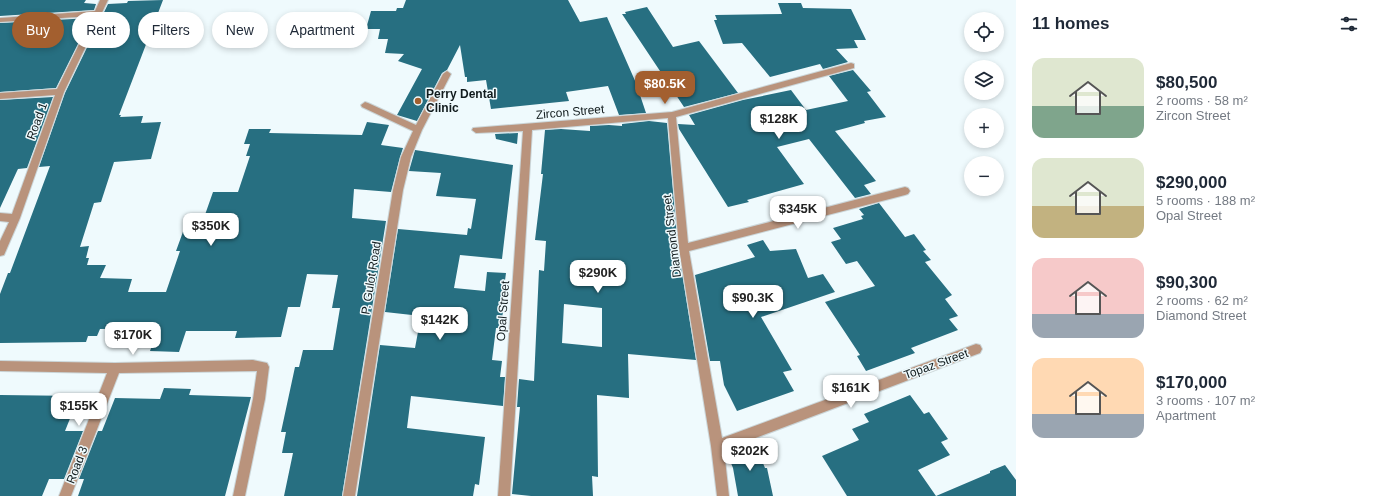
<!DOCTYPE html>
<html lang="en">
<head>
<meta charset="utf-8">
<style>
	body { margin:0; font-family:Arial,sans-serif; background:#f2f2f3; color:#1f2937; height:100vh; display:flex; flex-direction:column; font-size:15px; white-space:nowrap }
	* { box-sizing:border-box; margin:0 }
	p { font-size:13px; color:#747a83 }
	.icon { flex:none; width:22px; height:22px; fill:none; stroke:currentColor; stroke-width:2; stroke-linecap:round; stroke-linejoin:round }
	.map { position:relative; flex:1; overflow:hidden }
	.side { display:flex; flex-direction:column; background:#fff; width:360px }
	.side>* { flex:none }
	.top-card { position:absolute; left:12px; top:12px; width:380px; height:36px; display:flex; gap:8px }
	.controls { position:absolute; left:964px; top:12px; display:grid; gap:8px }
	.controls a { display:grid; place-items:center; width:40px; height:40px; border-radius:50%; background:#fff; box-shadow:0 2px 6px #0003; font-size:20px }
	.price { position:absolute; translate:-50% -34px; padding:0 9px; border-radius:8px; background:#fff; color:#222; font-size:13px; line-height:26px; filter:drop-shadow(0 1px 2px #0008) }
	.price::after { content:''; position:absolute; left:50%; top:24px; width:12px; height:9px; margin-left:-6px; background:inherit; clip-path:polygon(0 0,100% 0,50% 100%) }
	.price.on { background:#a35f2f; color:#fff }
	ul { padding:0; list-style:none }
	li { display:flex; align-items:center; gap:12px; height:100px; padding:0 16px }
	li span { display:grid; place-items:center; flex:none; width:112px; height:80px; border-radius:12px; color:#555 }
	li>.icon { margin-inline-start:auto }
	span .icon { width:48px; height:48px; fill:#fffc; stroke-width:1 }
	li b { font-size:17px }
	h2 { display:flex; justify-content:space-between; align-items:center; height:48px; padding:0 16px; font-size:17px }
	.tag { padding:0 14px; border-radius:18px; background:#fff; box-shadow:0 2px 6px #0003; font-size:14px; line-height:36px }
	.tag.on { background:#a35f2f; color:#fff }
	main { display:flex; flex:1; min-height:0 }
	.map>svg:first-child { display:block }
	.building { fill:#276f81; fill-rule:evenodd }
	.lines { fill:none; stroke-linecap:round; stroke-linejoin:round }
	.minor-casing { stroke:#cbd6d9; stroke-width:2 }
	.minor { fill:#b9937c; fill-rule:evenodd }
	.poi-dot { fill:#a35f2f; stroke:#effafd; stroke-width:1.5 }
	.labels { text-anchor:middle; stroke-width:3; stroke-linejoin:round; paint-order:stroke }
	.poi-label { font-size:12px; font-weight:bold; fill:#111b1d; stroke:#effafd; text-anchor:start }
	.street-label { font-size:12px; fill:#111b1d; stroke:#effafd }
</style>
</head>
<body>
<main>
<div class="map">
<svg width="1016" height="496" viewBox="0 0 1016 496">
	<rect width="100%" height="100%" fill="#effafd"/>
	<path class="building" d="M 0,0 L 86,0 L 84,3 L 96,4 L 94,10 L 0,16 Z
		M 163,0 L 119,115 L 121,115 L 120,117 L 143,116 L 141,123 L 161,122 L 151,159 L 114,162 L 101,202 L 94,203 L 80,247 L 89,246 L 86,258 L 89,258 L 87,265 L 106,265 L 100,278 L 132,279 L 128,292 L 166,292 L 180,251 L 176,251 L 184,229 L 200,229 L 213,192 L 238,192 L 250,156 L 246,156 L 250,144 L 244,144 L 249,129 L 271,129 L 269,133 L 362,135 L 367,122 L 389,125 L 381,145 L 403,148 L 400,157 L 391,192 L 354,189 L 352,218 L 386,221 L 342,496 L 284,496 L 293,453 L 282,453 L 286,432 L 281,432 L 295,367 L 299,367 L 303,350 L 333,350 L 340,308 L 332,308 L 338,275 L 307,274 L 300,307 L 288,307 L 281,337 L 235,338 L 237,331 L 186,331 L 179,352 L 150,351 L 158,328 L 100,329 L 97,336 L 88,336 L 86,342 L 0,343 L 0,294 L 8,273 L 10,273 L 50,166 L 39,167 L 65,93 L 108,4 L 127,3 L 128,1 Z
		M 406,0 L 568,0 L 580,22 L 607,17 L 636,83 L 646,113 L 619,115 L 608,86 L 566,92 L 569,101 L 491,109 L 486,80 L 467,82 L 467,77 L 465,77 L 460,45 L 447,70 L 442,73 L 417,121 L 397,115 L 422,69 L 398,61 L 404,54 L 385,53 L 388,39 L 378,39 L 380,29 L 366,29 L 371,11 L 396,11 L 397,8 L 403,8 Z
		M 778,3 L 801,3 L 803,8 L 851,9 L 866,40 L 854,40 L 858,48 L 836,49 L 848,62 L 823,69 L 820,64 L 770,77 L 742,43 L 723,44 L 714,20 L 717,20 L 715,15 L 782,14 Z
		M 647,7 L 673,47 L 699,41 L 738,93 L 684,107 L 622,14 L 626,14 L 625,12 Z
		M 91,18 L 56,88 L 0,92 L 0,23 Z
		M 853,70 L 871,91 L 867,92 L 886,117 L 864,121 L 865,123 L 835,131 L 876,181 L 864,185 L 871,194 L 855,198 L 809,139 L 777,147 L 804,184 L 747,200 L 749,202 L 728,207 L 679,129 L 678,124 L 695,125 L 689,115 L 743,100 L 791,90 L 806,110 L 848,101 L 829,76 Z
		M 53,97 L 27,168 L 18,169 L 17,171 L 0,208 L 0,100 Z
		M 649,121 L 667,123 L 678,248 L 696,360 L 628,354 L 629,398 L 597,395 L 598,477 L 592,476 L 593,496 L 531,496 L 512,494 L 520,407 L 517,407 L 519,379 L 534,381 L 539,270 L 544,271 L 546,241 L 535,240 L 543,174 L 541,174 L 545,130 L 561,129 L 590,131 L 590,126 L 609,125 L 622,126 L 622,124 ZM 564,304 L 602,308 L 602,347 L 562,343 Z
		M 518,133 L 517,144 L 496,139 L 495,134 Z
		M 415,150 L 513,165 L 502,259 L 460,255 L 454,288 L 485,291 L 487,272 L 506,273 L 501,310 L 503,311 L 501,328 L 496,328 L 492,360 L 502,361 L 500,377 L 505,377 L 503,406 L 411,396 L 407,428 L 485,437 L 479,485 L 475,484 L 473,496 L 357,496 L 380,345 L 415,348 L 421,316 L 385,312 L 398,229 L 467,235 L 468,228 L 471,229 L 476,199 L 436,196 L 441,173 L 409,171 Z
		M 879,203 L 905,237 L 914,234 L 926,250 L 923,251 L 931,260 L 925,262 L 952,295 L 945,299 L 958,316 L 949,319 L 958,330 L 911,348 L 915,353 L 866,371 L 857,356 L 860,355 L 825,302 L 875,286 L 857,261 L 846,264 L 831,242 L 841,239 L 833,228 L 863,219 L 861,216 L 864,215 L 859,209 Z
		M 763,240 L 770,251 L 796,249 L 808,278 L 823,274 L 835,292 L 761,317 L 792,370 L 783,372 L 794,391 L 737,411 L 724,385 L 720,361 L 710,361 L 695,275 L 755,257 L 747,245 Z
		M 164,388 L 191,389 L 189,395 L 251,397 L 225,496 L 78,496 L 84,479 L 79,479 L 98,431 L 102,431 L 115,398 L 160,399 Z
		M 0,395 L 79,396 L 65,431 L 83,431 L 64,479 L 49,479 L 42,496 L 0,496 Z
		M 910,395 L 924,414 L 929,412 L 948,439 L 941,442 L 950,455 L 918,470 L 936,496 L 847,496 L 822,456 L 859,440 L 852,429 L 869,422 L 864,414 Z
		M 755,444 L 765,468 L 767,468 L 773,496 L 738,496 L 733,468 L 726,451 Z
		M 1005,465 L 1016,480 L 1016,496 L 936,496 L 990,473 L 990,471 Z"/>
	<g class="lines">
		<g class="minor-casing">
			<path id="minor" d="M 100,0 L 108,0 L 64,92 L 20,218 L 4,255 L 0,256 L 0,241 L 9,222 L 0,221 L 0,213 L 12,214 L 55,95 L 0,99 L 0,93 L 57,89 L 93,16 L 0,22 L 0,18 L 95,11 Z
				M 851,63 L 854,64 L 854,68 L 676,117 L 688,243 L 905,187 L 908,188 L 910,191 L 908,194 L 905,195 L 689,251 L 722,438 L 976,344 L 980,345 L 982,349 L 980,353 L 724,450 L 729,496 L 717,496 L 711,446 L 679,248 L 668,118 L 532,130 L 510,496 L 498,496 L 523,131 L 476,133 L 472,130 L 473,128 L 672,112 Z
				M 447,71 L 451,74 L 422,130 L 411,157 L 403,190 L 355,496 L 343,496 L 393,190 L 401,157 L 413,131 L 362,107 L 361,105 L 365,102 L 368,103 L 416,125 L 443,74 Z
				M 253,360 L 267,363 L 269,367 L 265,399 L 245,496 L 233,496 L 253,399 L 257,371 L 119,373 L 71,496 L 59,496 L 107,373 L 0,371 L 0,361 L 115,363 Z"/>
		</g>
		<use href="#minor" class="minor"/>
	</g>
	<circle class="poi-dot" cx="418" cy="101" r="4"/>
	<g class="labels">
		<g class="poi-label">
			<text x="426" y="98">Perry Dental<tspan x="426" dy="14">Clinic</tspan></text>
		</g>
		<g class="street-label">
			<text transform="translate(570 112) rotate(-5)" y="4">Zircon Street</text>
			<text transform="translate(37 121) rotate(-70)" y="4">Road 1</text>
			<text transform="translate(672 236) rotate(-97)" y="4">Diamond Street</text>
			<text transform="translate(371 278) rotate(-81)" y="4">P. Gulot Road</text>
			<text transform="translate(503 311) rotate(-86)" y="4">Opal Street</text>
			<text transform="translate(936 364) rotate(-20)" y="4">Topaz Street</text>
			<text transform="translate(77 465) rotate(-69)" y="4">Road 3</text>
		</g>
	</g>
</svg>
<div class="controls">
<a><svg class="icon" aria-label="locate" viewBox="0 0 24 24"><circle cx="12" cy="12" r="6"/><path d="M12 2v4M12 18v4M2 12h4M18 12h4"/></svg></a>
<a><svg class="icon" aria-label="layers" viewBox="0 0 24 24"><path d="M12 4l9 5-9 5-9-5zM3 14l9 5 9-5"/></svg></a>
<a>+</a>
<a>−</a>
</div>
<b class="price on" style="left:665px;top:105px">$80.5K</b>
<b class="price" style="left:779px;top:140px">$128K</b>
<b class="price" style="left:798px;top:230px">$345K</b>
<b class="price" style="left:211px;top:247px">$350K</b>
<b class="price" style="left:598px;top:294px">$290K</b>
<b class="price" style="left:753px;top:319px">$90.3K</b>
<b class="price" style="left:440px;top:341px">$142K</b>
<b class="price" style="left:133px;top:356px">$170K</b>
<b class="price" style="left:851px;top:409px">$161K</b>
<b class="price" style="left:79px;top:427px">$155K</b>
<b class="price" style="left:750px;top:472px">$202K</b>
<div class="top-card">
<a class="tag on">Buy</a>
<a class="tag">Rent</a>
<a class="tag">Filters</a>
<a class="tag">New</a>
<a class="tag">Apartment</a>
</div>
</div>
<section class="side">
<h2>11 homes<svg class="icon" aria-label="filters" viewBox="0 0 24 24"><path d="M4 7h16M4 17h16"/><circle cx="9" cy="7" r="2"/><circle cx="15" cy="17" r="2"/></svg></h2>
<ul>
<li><span style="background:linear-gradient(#dfe7d0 60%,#7fa58c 0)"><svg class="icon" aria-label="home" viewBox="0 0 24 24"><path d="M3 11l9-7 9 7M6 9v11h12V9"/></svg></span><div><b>$80,500</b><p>2 rooms · 58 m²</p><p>Zircon Street</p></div></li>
<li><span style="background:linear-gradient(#dfe7d0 60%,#c2b280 0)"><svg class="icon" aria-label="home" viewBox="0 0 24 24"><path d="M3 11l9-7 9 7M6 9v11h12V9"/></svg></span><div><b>$290,000</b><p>5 rooms · 188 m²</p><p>Opal Street</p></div></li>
<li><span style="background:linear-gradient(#f6c9c9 70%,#9aa5b1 0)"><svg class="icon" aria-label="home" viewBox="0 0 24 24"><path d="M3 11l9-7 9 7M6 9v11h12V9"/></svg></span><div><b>$90,300</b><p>2 rooms · 62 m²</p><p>Diamond Street</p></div></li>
<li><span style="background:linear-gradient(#ffd9b3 70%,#9aa5b1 0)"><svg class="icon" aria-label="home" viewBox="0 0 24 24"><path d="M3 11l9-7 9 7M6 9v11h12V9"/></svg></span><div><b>$170,000</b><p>3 rooms · 107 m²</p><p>Apartment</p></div></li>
</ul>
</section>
</main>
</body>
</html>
